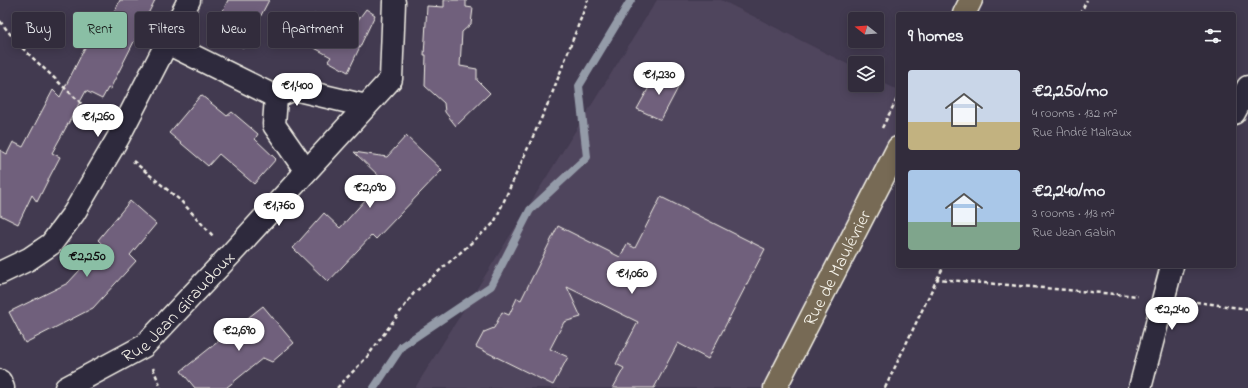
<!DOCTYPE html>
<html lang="en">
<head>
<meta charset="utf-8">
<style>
	body { margin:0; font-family:"Indie Flower",sans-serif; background:#3a3443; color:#f1f3f6; height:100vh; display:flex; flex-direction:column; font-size:15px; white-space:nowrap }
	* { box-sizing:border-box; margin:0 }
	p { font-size:13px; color:#a8a7af }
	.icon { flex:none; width:22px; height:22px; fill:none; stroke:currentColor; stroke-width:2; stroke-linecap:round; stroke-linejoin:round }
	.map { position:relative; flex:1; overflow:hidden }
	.panel { position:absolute; left:896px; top:12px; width:340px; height:256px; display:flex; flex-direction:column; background:#322c3c; border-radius:4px; box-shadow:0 2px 10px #0003,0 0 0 1px #4d4856 }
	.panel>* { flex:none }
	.guide { position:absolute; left:12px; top:12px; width:380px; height:36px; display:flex; gap:8px }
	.needle { width:26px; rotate:287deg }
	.buttons { position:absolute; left:848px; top:12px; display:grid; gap:8px }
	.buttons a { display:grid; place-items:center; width:36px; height:36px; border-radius:4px; background:#322c3c; box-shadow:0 2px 10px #0003,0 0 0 1px #4d4856; font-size:20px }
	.price { position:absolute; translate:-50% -34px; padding:0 9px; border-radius:14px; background:#fff; color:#222; font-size:13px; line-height:26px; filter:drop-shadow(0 1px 2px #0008) }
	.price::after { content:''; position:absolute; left:50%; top:24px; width:12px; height:9px; margin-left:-6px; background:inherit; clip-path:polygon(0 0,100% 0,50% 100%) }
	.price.selected { background:#8abfa5; color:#111 }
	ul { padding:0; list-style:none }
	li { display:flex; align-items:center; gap:12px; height:100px; padding:0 12px }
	li span { display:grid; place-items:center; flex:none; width:112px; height:80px; border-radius:4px; color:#555 }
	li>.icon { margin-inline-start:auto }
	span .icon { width:48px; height:48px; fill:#fffc; stroke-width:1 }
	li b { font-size:17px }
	h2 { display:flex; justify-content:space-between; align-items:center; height:48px; padding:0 12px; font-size:17px }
	.pill { padding:0 14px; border-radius:4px; background:#322c3c; box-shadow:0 2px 10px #0003,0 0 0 1px #4d4856; font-size:14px; line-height:36px }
	.pill.selected { background:#8abfa5; color:#111 }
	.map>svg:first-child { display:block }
	.built { fill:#50455d }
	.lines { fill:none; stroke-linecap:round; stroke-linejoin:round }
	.stream { stroke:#949ba8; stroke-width:8 }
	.building { fill:#70607b; stroke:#f4f1e8 }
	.minor-casing { stroke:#f4f1e8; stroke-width:25 }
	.major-casing { stroke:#f4f1e8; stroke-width:25 }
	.path { stroke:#f4f1e8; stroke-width:2.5; stroke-dasharray:4 3; stroke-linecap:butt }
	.minor { stroke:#2f2a3d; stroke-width:22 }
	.major { stroke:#776a54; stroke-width:22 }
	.labels { text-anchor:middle; stroke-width:4; stroke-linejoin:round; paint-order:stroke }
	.street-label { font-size:18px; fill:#f4f1e8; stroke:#2f2a3d }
</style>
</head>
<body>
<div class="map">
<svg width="1248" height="388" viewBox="0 0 1248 388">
	<rect width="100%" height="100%" fill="#423a50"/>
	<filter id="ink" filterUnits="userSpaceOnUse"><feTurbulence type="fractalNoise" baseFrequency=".025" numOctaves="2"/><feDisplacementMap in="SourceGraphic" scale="8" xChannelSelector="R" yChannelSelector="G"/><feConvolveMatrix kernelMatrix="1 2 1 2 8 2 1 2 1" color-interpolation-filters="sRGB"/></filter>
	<g filter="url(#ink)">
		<path class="built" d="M 657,0 L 721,0 L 855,68 L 855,85 L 877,85 L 877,80 L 898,90 L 898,168 L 781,388 L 415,388 Z"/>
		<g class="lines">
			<path class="stream" d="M 374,388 L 402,346 L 491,286 L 530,210 L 587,157 L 579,86 L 631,0"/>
		</g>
		<path class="building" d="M 120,0 L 155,0 L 110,89 L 108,88 L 102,99 L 86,91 L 52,153 L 60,157 L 50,176 L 37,202 L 32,195 L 18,224 L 0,215 L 0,150 L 7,154 L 13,142 L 23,147 L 53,90 L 60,97 L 96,26 L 101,26 L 106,14 L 113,15 Z
			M 228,0 L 269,0 L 244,48 L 213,32 Z
			M 444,0 L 466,0 L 466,7 L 473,8 L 471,24 L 462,32 L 460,66 L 477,69 L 477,80 L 490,93 L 456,126 L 445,112 L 444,103 L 425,86 L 426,55 L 424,55 L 427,6 L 444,7 Z
			M 366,9 L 375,15 L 348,72 L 328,61 L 331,57 L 300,40 L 314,14 L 349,32 Z
			M 658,71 L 681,82 L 661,120 L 637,109 Z
			M 201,95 L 227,116 L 232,112 L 258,134 L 255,139 L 276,159 L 254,184 L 219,154 L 208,166 L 169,133 Z
			M 406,136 L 442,170 L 376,239 L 372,235 L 328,282 L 293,248 L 324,213 L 340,228 L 383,180 L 354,152 L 387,157 Z
			M 661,197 L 765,249 L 708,359 L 678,343 L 654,388 L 613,388 L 624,368 L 616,364 L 638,322 L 567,287 L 581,317 L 564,322 L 550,349 L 568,357 L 553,385 L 476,347 L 484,332 L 494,328 L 502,312 L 509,315 L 517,298 L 521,300 L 558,226 L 620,257 L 627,244 L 635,248 Z
			M 130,201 L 156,224 L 130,255 L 136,261 L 93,308 L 25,343 L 9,312 L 68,283 L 103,245 L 98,240 Z
			M 263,306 L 294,343 L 272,362 L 263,358 L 226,388 L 195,388 L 181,371 Z"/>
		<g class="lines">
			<g class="minor-casing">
				<g id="minor">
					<path d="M 167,43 L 276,97"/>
					<path d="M 1234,113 L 1248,87"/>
					<path d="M 306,171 L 274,125 L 276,97 L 294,89 L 366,106"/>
					<path d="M 0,273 L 29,259 L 51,244 L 74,213 L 118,138 L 189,0"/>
					<path d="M 0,381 L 3,388"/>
					<path id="s1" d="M 66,388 L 144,346 L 230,255 L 391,79 L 394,2"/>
					<path d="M 1140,388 L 1172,266"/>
				</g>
			</g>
			<g class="major-casing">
				<g id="major">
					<path d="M 964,14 L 971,0"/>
					<path id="s2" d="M 775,388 L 898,148"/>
				</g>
			</g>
			<path class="path" d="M 1080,14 L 1087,0
				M 0,21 L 18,44 L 100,121
				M 882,128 L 898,97
				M 133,161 L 181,201 L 214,237
				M 937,279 L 944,266
				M 1189,301 L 1248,309
				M 153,368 L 161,388
				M 337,388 L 367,357 L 414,293 L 494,223 L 550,99 L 588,0
				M 885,388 L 937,279 L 1138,296"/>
			<use href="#minor" class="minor"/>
			<use href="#major" class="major"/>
		</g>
	</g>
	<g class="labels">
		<g class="street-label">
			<text dy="6" stroke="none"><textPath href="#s2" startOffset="135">Rue de Maulévrier</textPath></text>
			<text dy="6" stroke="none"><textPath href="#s1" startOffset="140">Rue Jean Giraudoux</textPath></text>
		</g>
	</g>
</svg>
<div class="buttons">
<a><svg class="needle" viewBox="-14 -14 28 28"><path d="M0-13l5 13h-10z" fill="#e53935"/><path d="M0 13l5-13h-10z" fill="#a8a7af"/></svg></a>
<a><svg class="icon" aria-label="layers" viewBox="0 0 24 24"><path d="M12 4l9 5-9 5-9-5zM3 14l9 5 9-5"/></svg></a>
</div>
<b class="price" style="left:659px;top:96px">€1,230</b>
<b class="price" style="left:297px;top:107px">€1,400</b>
<b class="price" style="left:98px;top:138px">€1,260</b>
<b class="price" style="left:370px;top:209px">€2,090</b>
<b class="price" style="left:279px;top:227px">€1,760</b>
<b class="price selected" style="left:87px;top:278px">€2,250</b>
<b class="price" style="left:632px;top:295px">€1,060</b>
<b class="price" style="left:1172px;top:331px">€2,240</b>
<b class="price" style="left:239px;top:352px">€2,690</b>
<div class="guide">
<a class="pill">Buy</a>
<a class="pill selected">Rent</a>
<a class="pill">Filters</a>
<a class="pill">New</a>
<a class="pill">Apartment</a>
</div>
<section class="panel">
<h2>9 homes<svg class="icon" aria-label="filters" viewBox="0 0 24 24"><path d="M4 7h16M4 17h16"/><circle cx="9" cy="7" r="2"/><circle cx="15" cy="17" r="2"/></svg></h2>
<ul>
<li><span style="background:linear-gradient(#c9d6e8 65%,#c2b280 0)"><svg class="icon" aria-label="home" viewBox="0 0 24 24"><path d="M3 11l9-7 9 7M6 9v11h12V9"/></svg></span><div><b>€2,250/mo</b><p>4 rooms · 132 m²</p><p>Rue André Malraux</p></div></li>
<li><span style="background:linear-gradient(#a9c7e8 65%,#7fa58c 0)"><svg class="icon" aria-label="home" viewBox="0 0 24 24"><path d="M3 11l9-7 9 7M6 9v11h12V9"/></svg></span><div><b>€2,240/mo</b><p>3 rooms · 113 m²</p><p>Rue Jean Gabin</p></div></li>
</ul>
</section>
</div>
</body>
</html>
